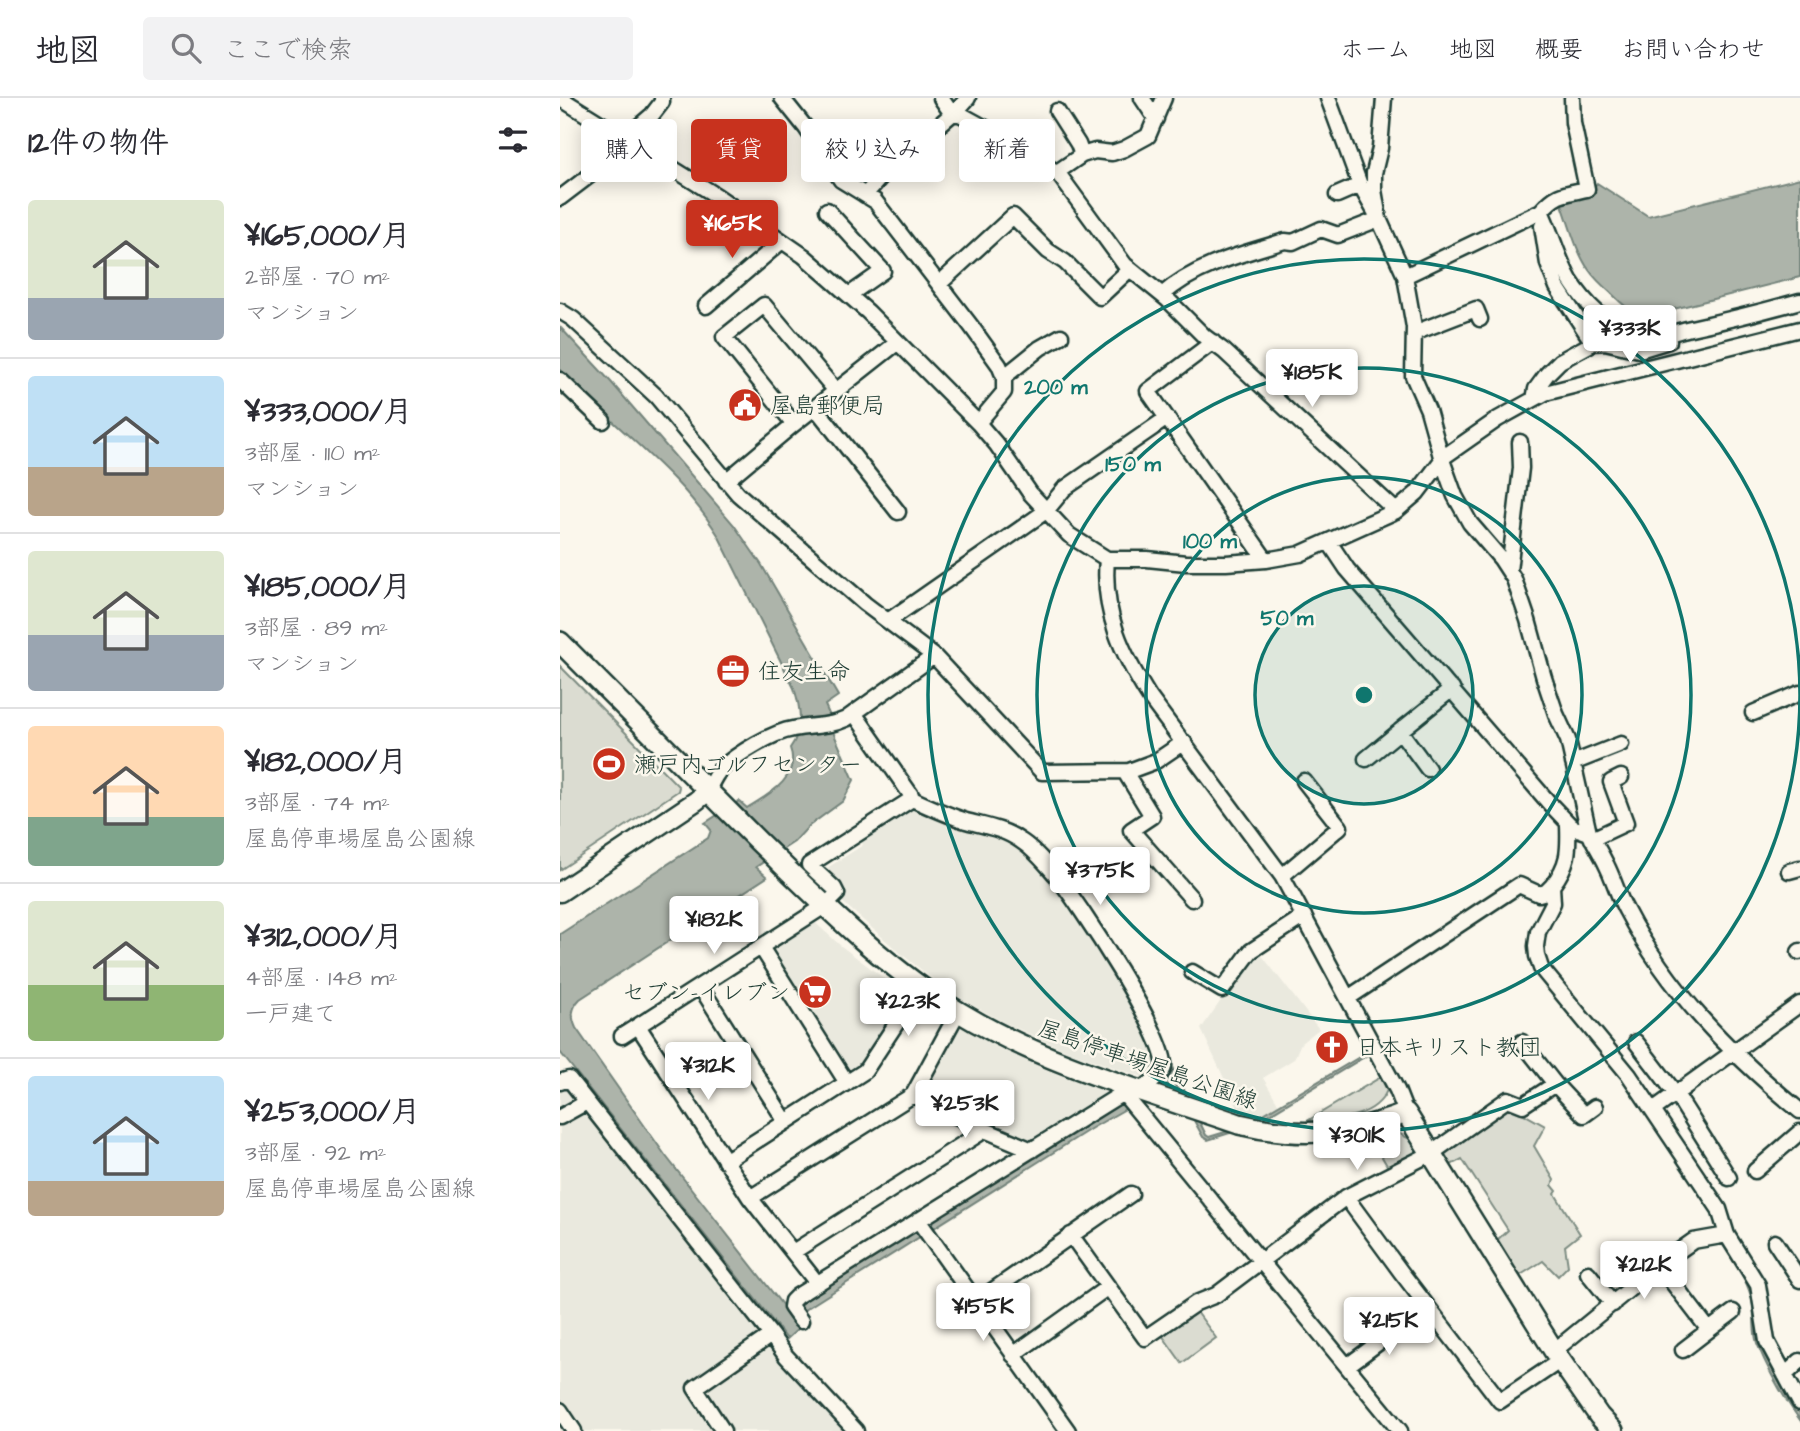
<!DOCTYPE html>
<html lang="ja">
<head>
<meta charset="utf-8">
<style>
	body { margin:0; font-family:"Architects Daughter","Klee One",sans-serif; background:#f2f2f3; color:#2b2b33; height:100vh; display:flex; flex-direction:column; font-size:26px; white-space:nowrap }
	* { box-sizing:border-box; margin:0 }
	p { font-size:23px; color:#7c7c81 }
	.icon { flex:none; width:38px; height:38px; fill:none; stroke:currentColor; stroke-width:2; stroke-linecap:round; stroke-linejoin:round }
	.map { position:relative; flex:1; overflow:hidden }
	.drawer { display:flex; flex-direction:column; background:#fff; width:560px }
	.drawer>* { flex:none }
	.top-card { position:absolute; left:21px; top:21px; width:665px; height:63px; display:flex; gap:14px }
	.price { position:absolute; translate:-50% -60px; padding:0 16px; border-radius:7px; background:#fff; color:#222; font-size:23px; line-height:46px; filter:drop-shadow(0 2px 4px #0008) }
	.price::after { content:''; position:absolute; left:50%; top:42px; width:21px; height:16px; margin-left:-10px; background:inherit; clip-path:polygon(0 0,100% 0,50% 100%) }
	.price.active { background:#c8321e; color:#fff }
	ul { padding:0; list-style:none }
	li { display:flex; align-items:center; gap:21px; height:175px; padding:0 28px }
	li+li { border-top:2px solid #e1e1e2 }
	li span { display:grid; place-items:center; flex:none; width:196px; height:140px; border-radius:7px; color:#555 }
	li>.icon { margin-inline-start:auto }
	span .icon { width:84px; height:84px; fill:#fffc; stroke-width:1 }
	li b { font-size:30px }
	h2 { display:flex; justify-content:space-between; align-items:center; height:84px; padding:0 28px; font-size:30px }
	.tag { padding:0 24px; border-radius:7px; background:#fff; box-shadow:0 4px 18px #0003; font-size:24px; line-height:63px }
	.tag.active { background:#c8321e; color:#fff }
	header { display:flex; align-items:center; gap:42px; box-sizing:border-box; height:98px; padding:0 35px; background:#fff; border-bottom:2px solid #e1e1e2 }
	header strong { font-size:33px }
	nav { display:flex; gap:38px; margin-inline-start:auto; font-size:24px }
	.search { width:490px; height:63px; background:#f2f2f3; display:flex; align-items:center; gap:18px; box-sizing:border-box; padding:0 24px; border-radius:7px; color:#7c7c81; font-size:26px }
	main { display:flex; flex:1; min-height:0 }
	.map>svg:first-child { display:block }
	.built { fill:#eae9de }
	.green { fill:#dbdcd1; stroke:#7d8c82; stroke-width:2 }
	.water { fill:#adb4aa; stroke:#74847b; stroke-width:2 }
	.lines { fill:none; stroke-linecap:round; stroke-linejoin:round }
	.minor-casing { stroke:#1f3d34; stroke-width:19 }
	.tertiary-casing { stroke:#1f3d34; stroke-width:23 }
	.secondary-casing { stroke:#1f3d34; stroke-width:24 }
	.minor { stroke:#fbf7ec; stroke-width:14 }
	.tertiary { stroke:#fbf7ec; stroke-width:18 }
	.secondary { stroke:#fbf7ec; stroke-width:19 }
	.ring { fill:none; stroke:#0f766e; stroke-width:3.5 }
	.labels { text-anchor:middle; stroke-width:5; stroke-linejoin:round; paint-order:stroke }
	.poi-label { font-size:23px; fill:#1f3d34; stroke:#fbf7ec; text-anchor:start }
	.street-label { font-size:23px; fill:#1f3d34; stroke:#fbf7ec }
	.centre { fill:#0f766e; stroke:#fbf7ec; stroke-width:3.5 }
	.ring-label { font-size:21px; text-anchor:middle; font-weight:bold; fill:#0f766e; stroke:#fbf7ec; stroke-width:5; stroke-linejoin:round; paint-order:stroke }
</style>
</head>
<body>
<header>
<strong>地図</strong>
<div class="search"><svg class="icon" aria-label="search" viewBox="0 0 24 24"><circle cx="10" cy="10" r="6"/><path d="M15 15l6 6"/></svg>ここで検索</div>
<nav><a>ホーム</a><a>地図</a><a>概要</a><a>お問い合わせ</a></nav>
</header>
<main>
<section class="drawer">
<h2>12件の物件<svg class="icon" aria-label="filters" viewBox="0 0 24 24"><path d="M4 7h16M4 17h16"/><circle cx="9" cy="7" r="2"/><circle cx="15" cy="17" r="2"/></svg></h2>
<ul>
<li><span style="background:linear-gradient(#dfe7d0 70%,#9aa5b1 0)"><svg class="icon" aria-label="home" viewBox="0 0 24 24"><path d="M3 11l9-7 9 7M6 9v11h12V9"/></svg></span><div><b>¥165,000/月</b><p>2部屋 · 70 m²</p><p>マンション</p></div></li>
<li><span style="background:linear-gradient(#bfe0f5 65%,#b9a48a 0)"><svg class="icon" aria-label="home" viewBox="0 0 24 24"><path d="M3 11l9-7 9 7M6 9v11h12V9"/></svg></span><div><b>¥333,000/月</b><p>3部屋 · 110 m²</p><p>マンション</p></div></li>
<li><span style="background:linear-gradient(#dfe7d0 60%,#9aa5b1 0)"><svg class="icon" aria-label="home" viewBox="0 0 24 24"><path d="M3 11l9-7 9 7M6 9v11h12V9"/></svg></span><div><b>¥185,000/月</b><p>3部屋 · 89 m²</p><p>マンション</p></div></li>
<li><span style="background:linear-gradient(#ffd9b3 65%,#7fa58c 0)"><svg class="icon" aria-label="home" viewBox="0 0 24 24"><path d="M3 11l9-7 9 7M6 9v11h12V9"/></svg></span><div><b>¥182,000/月</b><p>3部屋 · 74 m²</p><p>屋島停車場屋島公園線</p></div></li>
<li><span style="background:linear-gradient(#dfe7d0 60%,#8fb573 0)"><svg class="icon" aria-label="home" viewBox="0 0 24 24"><path d="M3 11l9-7 9 7M6 9v11h12V9"/></svg></span><div><b>¥312,000/月</b><p>4部屋 · 148 m²</p><p>一戸建て</p></div></li>
<li><span style="background:linear-gradient(#bfe0f5 75%,#b9a48a 0)"><svg class="icon" aria-label="home" viewBox="0 0 24 24"><path d="M3 11l9-7 9 7M6 9v11h12V9"/></svg></span><div><b>¥253,000/月</b><p>3部屋 · 92 m²</p><p>屋島停車場屋島公園線</p></div></li>
</ul>
</section>
<div class="map">
<svg width="1240" height="1333" viewBox="0 0 1240 1333">
	<rect width="100%" height="100%" fill="#fbf7ec"/>
	<filter id="ink" filterUnits="userSpaceOnUse"><feTurbulence type="fractalNoise" baseFrequency=".0143" numOctaves="2"/><feDisplacementMap in="SourceGraphic" scale="14" xChannelSelector="R" yChannelSelector="G"/><feConvolveMatrix kernelMatrix="1 2 1 2 8 2 1 2 1" color-interpolation-filters="sRGB"/></filter>
	<g filter="url(#ink)">
		<path class="built" d="M 353,705 L 435,733 L 474,758 L 536,842 L 595,946 L 598,963 L 595,972 L 585,980 L 512,955 L 445,925 L 405,903 L 369,878 L 339,854 L 278,800 L 261,774 L 303,747 L 300,740 Z
			M 251,821 L 281,848 L 349,899 L 304,968 L 294,974 L 286,972 L 212,853 L 213,845 Z
			M 697,851 L 759,931 L 741,945 L 734,961 L 703,980 L 719,1007 L 701,1018 L 677,1011 L 677,1008 L 641,931 Z
			M 402,930 L 440,951 L 496,976 L 549,995 L 468,1047 L 366,1000 L 364,991 L 393,935 Z
			M 0,989 L 6,990 L 198,1230 L 287,1333 L 0,1333 Z"/>
		<path class="green" d="M 0,568 L 119,689 L 118,693 L 0,772 Z
			M 821,979 L 827,992 C 815,1022 774,1021 747,1023 Z
			M 948,1007 L 985,1028 L 974,1048 L 994,1082 L 992,1087 L 997,1093 L 995,1096 L 1020,1136 L 1005,1148 L 1008,1168 L 998,1178 L 983,1163 L 959,1178 L 936,1143 L 948,1132 L 902,1061 L 891,1067 L 883,1053 Z
			M 838,1035 L 850,1041 L 859,1055 L 829,1071 L 811,1040 L 825,1036 Z
			M 634,1213 L 637,1214 L 656,1240 L 622,1265 L 602,1237 Z"/>
		<path class="water" d="M 1240,80 L 1240,179 L 1098,215 C 1073,218 1069,213 1051,195 C 1043,188 1035,181 1029,172 C 1015,152 1009,124 1000,101 L 1029,96 L 1037,85 L 1088,118 Z
			M 0,229 L 51,284 L 174,427 L 201,466 L 278,598 L 265,607 L 272,623 L 273,634 L 294,682 L 283,703 L 249,728 L 234,744 L 196,769 L 207,779 L 20,901 C 11,910 11,919 16,930 L 105,1057 L 227,1213 L 547,1011 L 611,976 L 614,971 L 646,1037 L 649,1039 L 675,1031 L 700,1018 L 808,954 L 809,956 L 705,1019 L 676,1033 L 648,1042 L 643,1039 L 613,984 L 532,1030 L 241,1214 L 240,1229 L 227,1241 L 0,954 L 0,836 L 148,740 L 151,732 L 145,725 L 179,703 L 187,710 C 208,697 241,680 230,650 C 244,631 241,611 234,590 L 158,437 C 129,390 87,355 47,318 C 31,303 15,287 0,272 Z
			M 1167,1140 L 1191,1180 L 1198,1205 L 1240,1311 L 1240,1322 C 1223,1299 1208,1272 1197,1245 C 1193,1234 1195,1219 1193,1207 C 1189,1183 1174,1164 1161,1144 Z"/>
		<g class="lines">
			<g class="minor-casing">
				<path id="minor" d="M 0,0 L 157,98 L 244,158 L 308,214 L 418,325 L 437,347 L 470,395 L 509,437 L 547,461 L 587,461 L 626,465 L 666,465 L 706,462 L 740,456 L 836,413 L 857,395 L 885,358 L 938,321 L 985,295 L 1240,231
					M 222,0 L 246,30 L 281,82 L 315,103 L 411,228 L 439,267 L 444,279 L 444,294 L 418,325
					M 381,0 L 392,16 L 400,16 L 453,45 L 462,56 L 497,74 L 522,57
					M 582,0 L 596,21
					M 768,0 L 800,87 L 819,121 L 845,178 L 854,229 L 853,278 L 868,312 L 882,362 L 895,398 L 910,425 L 941,461 L 954,481 L 968,522 L 984,580 L 996,616 L 1008,642 L 1029,735
					M 497,13 L 518,46 L 522,57 L 535,53 L 552,55 L 564,51 L 588,38 L 604,0
					M 497,74 L 565,167 L 607,201 L 645,239 L 664,253 L 836,413
					M 305,97 L 327,72 L 399,10 L 408,0
					M 777,97 L 800,87
					M 0,100 L 29,78 L 64,41 L 92,17 L 102,4 L 102,0
					M 267,112 L 323,173 L 289,197
					M 981,113 C 991,134 999,163 1010,182 C 1024,204 1048,229 1074,237 C 1091,243 1113,234 1131,230 C 1168,222 1204,213 1240,203
					M 982,128 L 988,166 L 997,189 L 1033,245
					M 845,178 L 981,113 C 997,95 1004,96 1027,91 L 1013,25 L 1012,0
					M 379,186 L 453,118 L 488,153 L 505,164 L 540,199 L 570,171
					M 602,197 C 636,167 682,156 725,143 L 733,144 L 761,131 L 778,137 L 819,121 L 814,92 L 814,75 L 820,50 L 824,0
					M 146,208 L 222,143
					M 0,213 L 13,221 L 96,298 L 178,396 L 305,506 L 374,558 L 482,674 L 569,673 L 596,663 L 624,644
					M 854,235 L 916,211 L 920,221
					M 653,244 L 588,293 L 706,462
					M 444,279 L 480,250 L 501,238
					M 0,282 L 43,323
					M 974,301 L 976,291 L 987,276 L 1000,263 L 1033,245 L 1045,244 L 1079,252 L 1109,243
					M 255,309 L 338,414
					M 234,326 L 164,239 L 204,207 L 276,293
					M 166,383 L 234,326 L 338,244
					M 769,444 L 787,471 L 990,706 L 1012,729 L 1029,735 C 1035,746 1042,757 1047,768 C 1054,782 1058,798 1066,812 C 1108,893 1170,955 1240,1013
					M 547,461 C 542,514 562,556 590,600 L 722,778 L 837,992 L 846,1015
					M 949,473 L 961,370 L 960,344
					M 328,523 L 486,413 L 504,391 L 607,320
					M 1193,615 L 1240,595
					M 806,661 L 840,633
					M 1013,665 L 1061,646
					M 868,671 L 840,633 L 892,591
					M 565,674 L 592,718 L 571,732 L 632,801
					M 148,693 C 152,684 155,676 162,670 C 177,656 213,634 233,631 C 251,627 269,629 286,621 L 374,558
					M 352,701 C 370,709 387,717 406,723 C 425,728 445,731 461,743 C 474,751 485,765 495,776 C 516,801 609,942 604,969 C 602,978 588,986 582,992
					M 1008,726 C 1009,753 1009,766 992,788 L 993,805 L 978,834 L 976,848 L 977,858 L 981,870 L 1069,977 L 1159,1111 L 1167,1137 L 1198,1187 L 1207,1243 L 1240,1305
					M 1032,741 L 1066,725 L 1051,684 L 1061,679
					M 1229,773 L 1240,770
					M 722,778 L 780,729 L 744,683
					M 201,849 L 287,985
					M 1239,854 L 1240,853
					M 632,874 L 662,892 L 691,853 L 744,818
					M 140,888 L 226,1024
					M 788,900 L 959,787 L 979,796 L 986,794 L 992,788
					M 78,928 L 190,1100
					M 62,938 L 266,807 L 277,796 L 274,790 L 249,767 L 352,701 L 351,697 L 294,615
					M 962,944 L 995,986
					M 1076,944 L 1116,996 L 1169,1080
					M 0,984 L 9,981 L 211,1237 L 226,1258 L 296,1333
					M 563,995 L 840,1333
					M 353,997 L 425,1032 L 472,1052
					M 1093,1012 L 1240,906
					M 0,1019 L 27,1004
					M 165,1063 L 305,973 L 361,888
					M 1195,1073 L 1240,1034
					M 786,1099 L 841,1174 L 940,1303 L 1001,1262
					M 358,1122 L 508,1333
					M 511,1137 L 585,1240 L 636,1205 L 656,1197 L 786,1099 L 872,1055 L 948,1001 L 963,1007 L 995,986 L 1024,1017 L 1035,1009
					M 1215,1144 L 1240,1182
					M 233,1154 L 425,1032
					M 1099,1167 L 1149,1232 L 1173,1214
					M 1028,1175 L 1053,1206
					M 257,1185 L 190,1100 L 353,997 L 398,914
					M 416,1204 L 571,1096
					M 241,1223 L 231,1209 L 232,1203 L 237,1198 L 563,995 L 566,988
					M 1123,1252 L 1149,1232
					M 994,1253 L 1099,1167 L 1133,1143 L 1167,1137
					M 453,1257 L 548,1189
					M 787,1268 L 849,1222
					M 1225,1277 L 1240,1263
					M 0,1312 L 14,1333
					M 163,1333 L 135,1290 L 211,1237"/>
			</g>
			<g class="tertiary-casing">
				<path id="tertiary" d="M 0,794 L 136,703 L 148,693"/>
			</g>
			<g class="secondary-casing">
				<path id="secondary" d="M 0,544 C 66,611 132,677 198,743 C 261,804 324,869 399,914 C 486,967 584,993 679,1026 C 736,1040 792,1037 846,1015 L 994,1253 L 1039,1318 L 1053,1333"/>
			</g>
			<use href="#minor" class="minor"/>
			<use href="#tertiary" class="tertiary"/>
			<use href="#secondary" class="secondary"/>
		</g>
	</g>
	<circle cx="804" cy="597" r="109" fill="#0f766e" fill-opacity=".12"/>
	<g class="ring">
		<circle cx="804" cy="597" r="109"/>
		<circle cx="804" cy="597" r="218"/>
		<circle cx="804" cy="597" r="327"/>
		<circle cx="804" cy="597" r="436"/>
	</g>
	<defs>
		<g id="civic-disc" transform="scale(1.75)"><circle r="9.5" fill="#c8321e" stroke="#fbf7ec"/><path d="M-.6-6.5H3V-4.5H.6V-3L4-1V1h2V6H-6V1h2V-1L-.6-3ZM-1.2 2.5V6h2.4V2.5Z" fill="#fff"/></g>
		<g id="office-disc" transform="scale(1.75)"><circle r="9.5" fill="#c8321e" stroke="#fbf7ec"/><path d="M-6-3h4V-5.5h4V-3h4V5H-6ZM-1-4.5V-3h2v-1.5ZM-6 0V1H6V0Z" fill="#fff"/></g>
		<g id="stadium-disc" transform="scale(1.75)"><circle r="9.5" fill="#c8321e" stroke="#fbf7ec"/><path d="M0-5a6.5 5 0 1 0 0 10a6.5 5 0 1 0 0-10ZM-3.5-1.8h7v3.6h-7Z" fill="#fff"/></g>
		<g id="supermarket-disc" transform="scale(1.75)"><circle r="9.5" fill="#c8321e" stroke="#fbf7ec"/><path d="M-6-5.5h2.5l.6 2H6L4.5 2H-2.5L-4.4-4H-6ZM-1.5 3.2a1.3 1.3 0 1 0 .1 0ZM3 3.2a1.3 1.3 0 1 0 .1 0Z" fill="#fff"/></g>
		<g id="church-disc" transform="scale(1.75)"><circle r="9.5" fill="#c8321e" stroke="#fbf7ec"/><path d="M-1.2-6h2.4v3.5h3.3v2.4h-3.3V6h-2.4V-.1h-3.3v-2.4h3.3Z" fill="#fff"/></g>
	</defs>
	<g fill-rule="evenodd">
		<use href="#civic-disc" x="185" y="307"/>
		<use href="#office-disc" x="173" y="573"/>
		<use href="#stadium-disc" x="49" y="666"/>
		<use href="#supermarket-disc" x="255" y="894"/>
		<use href="#church-disc" x="772" y="949"/>
	</g>
	<g class="labels">
		<g class="poi-label">
			<text x="210" y="315">屋島郵便局</text>
			<text x="198" y="581">住友生命</text>
			<text x="74" y="674">瀬戸内ゴルフセンター</text>
			<text x="230" y="902" text-anchor="end">セブン-イレブン</text>
			<text x="796" y="957">日本キリスト教団</text>
		</g>
		<g class="street-label">
			<text transform="translate(588 966) rotate(19)" y="8">屋島停車場屋島公園線</text>
		</g>
	</g>
	<circle cx="804" cy="597" r="10" class="centre"/>
	<g class="ring-label">
		<text x="496" y="296">200 m</text>
		<text x="573" y="373">150 m</text>
		<text x="650" y="450">100 m</text>
		<text x="727" y="527">50 m</text>
	</g>
</svg>
<b class="price active" style="left:172px;top:162px">¥165K</b>
<b class="price" style="left:1070px;top:267px">¥333K</b>
<b class="price" style="left:752px;top:311px">¥185K</b>
<b class="price" style="left:540px;top:809px">¥375K</b>
<b class="price" style="left:154px;top:858px">¥182K</b>
<b class="price" style="left:348px;top:940px">¥223K</b>
<b class="price" style="left:148px;top:1004px">¥312K</b>
<b class="price" style="left:405px;top:1042px">¥253K</b>
<b class="price" style="left:797px;top:1074px">¥301K</b>
<b class="price" style="left:1084px;top:1203px">¥212K</b>
<b class="price" style="left:423px;top:1245px">¥155K</b>
<b class="price" style="left:829px;top:1259px">¥215K</b>
<div class="top-card">
<a class="tag">購入</a>
<a class="tag active">賃貸</a>
<a class="tag">絞り込み</a>
<a class="tag">新着</a>
</div>
</div>
</main>
</body>
</html>
